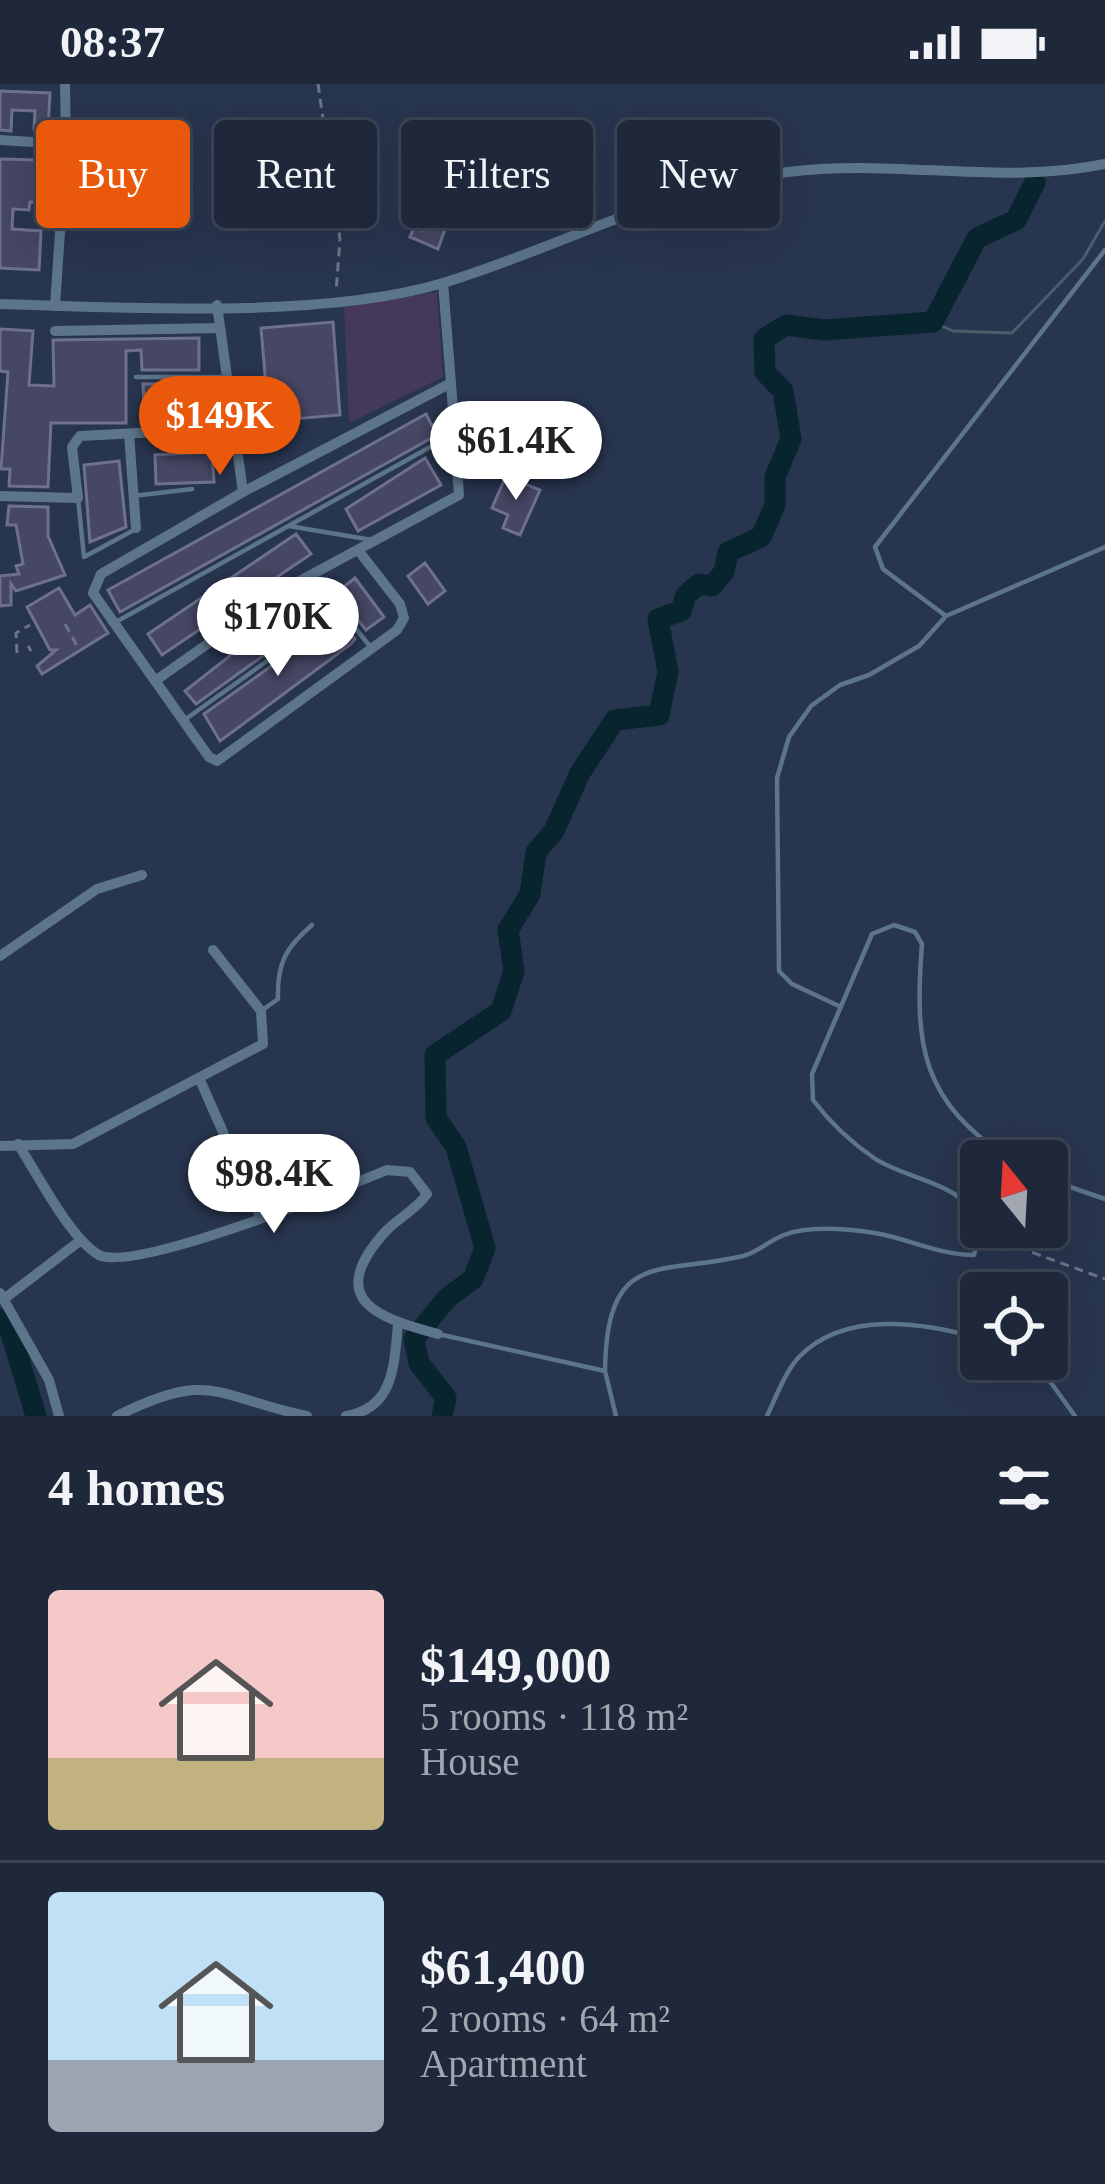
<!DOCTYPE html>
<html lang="en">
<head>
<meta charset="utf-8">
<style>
	body { margin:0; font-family:Georgia,serif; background:#263042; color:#f1f3f6; height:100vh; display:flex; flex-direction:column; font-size:45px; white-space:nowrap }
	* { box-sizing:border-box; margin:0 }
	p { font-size:39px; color:#a1a6af }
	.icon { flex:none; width:66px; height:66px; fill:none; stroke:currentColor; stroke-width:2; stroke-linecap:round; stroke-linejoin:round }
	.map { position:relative; height:1332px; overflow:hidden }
	.panel { display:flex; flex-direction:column; background:#1e283a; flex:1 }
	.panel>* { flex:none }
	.guide { position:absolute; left:36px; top:36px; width:1035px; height:108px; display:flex; gap:24px }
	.needle { width:78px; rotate:342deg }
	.buttons { position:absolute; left:960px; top:1056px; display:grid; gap:24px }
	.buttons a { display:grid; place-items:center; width:108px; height:108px; border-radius:12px; background:#1e283a; box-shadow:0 12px 48px #0002,0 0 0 3px #3c4454; font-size:60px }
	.price { position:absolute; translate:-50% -102px; padding:0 27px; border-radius:42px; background:#fff; color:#222; font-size:39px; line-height:78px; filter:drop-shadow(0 3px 6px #0008) }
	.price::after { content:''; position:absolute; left:50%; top:72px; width:36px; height:27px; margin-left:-18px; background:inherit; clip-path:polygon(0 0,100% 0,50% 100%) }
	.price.current { background:#ea580c; color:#fff }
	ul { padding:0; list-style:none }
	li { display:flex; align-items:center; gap:36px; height:300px; padding:0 48px }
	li+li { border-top:3px solid #3c4454 }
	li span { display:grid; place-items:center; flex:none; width:336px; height:240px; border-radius:12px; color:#555 }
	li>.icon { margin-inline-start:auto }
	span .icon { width:144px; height:144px; fill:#fffc; stroke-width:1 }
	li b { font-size:51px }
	h2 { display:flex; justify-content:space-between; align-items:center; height:144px; padding:0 48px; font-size:51px }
	.pill { padding:0 42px; border-radius:12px; background:#1e283a; box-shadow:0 12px 48px #0002,0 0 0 3px #3c4454; font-size:42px; line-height:108px }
	.pill.current { background:#ea580c; color:#fff }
	.status { display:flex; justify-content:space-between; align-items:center; height:84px; padding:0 60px; background:#1e283a; direction:ltr }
	.status svg { height:33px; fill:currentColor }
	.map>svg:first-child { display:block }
	.green { fill:#44385b }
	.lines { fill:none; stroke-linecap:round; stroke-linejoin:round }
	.stream { stroke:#485e6b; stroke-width:3 }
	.river { stroke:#07242f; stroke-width:21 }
	.building { fill:#454763; stroke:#6e708f; stroke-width:3 }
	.path { stroke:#6a758b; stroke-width:3; stroke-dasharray:9 6; stroke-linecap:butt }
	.service { stroke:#5c758b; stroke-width:4.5 }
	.minor { stroke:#5c758b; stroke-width:10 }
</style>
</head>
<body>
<div class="status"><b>08:37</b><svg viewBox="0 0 49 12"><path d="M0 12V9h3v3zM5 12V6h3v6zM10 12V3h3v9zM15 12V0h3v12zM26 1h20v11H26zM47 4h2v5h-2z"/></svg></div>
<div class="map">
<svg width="1105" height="1332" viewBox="0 0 1105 1332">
	<rect width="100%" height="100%" fill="#28354e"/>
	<path class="green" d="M 437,208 L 443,293 L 349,339 L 344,223 Z"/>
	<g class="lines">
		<path class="stream" d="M 933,238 L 953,247 L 1012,249 L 1083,175 L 1105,137"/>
		<path class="river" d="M 0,1235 L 11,1249 L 36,1332
			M 442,1332 L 446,1314 L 419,1279 L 414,1255 L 447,1214 L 473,1195 L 485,1164 L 456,1063 L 436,1034 L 435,971 L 501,927 L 514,887 L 508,846 L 530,810 L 536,768 L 554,747 L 580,689 L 615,636 L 659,631 L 668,588 L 658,535 L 681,527 L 686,511 L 699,500 L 712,502 L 724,488 L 728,468 L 761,453 L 775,421 L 775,393 L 791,355 L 783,307 L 765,288 L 764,255 L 786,241 L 824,246 L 933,238 L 977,154 L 1016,136 L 1035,98"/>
	</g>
	<path class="building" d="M 0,7 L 50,9 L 48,46 L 34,45 L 35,27 L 12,26 L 11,47 L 0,46 Z
		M 37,69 L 54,69 L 52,119 L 30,118 L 29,126 L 13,125 L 12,145 L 41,147 L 39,186 L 0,184 L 0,75 L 37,76 Z
		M 440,107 L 456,114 L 438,165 L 410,153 L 415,142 L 423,146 Z
		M 333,238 L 340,331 L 269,337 L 261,244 Z
		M 0,245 L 33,247 L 29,301 L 54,302 L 53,256 L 199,254 L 199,286 L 142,286 L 141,266 L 126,267 L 126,339 L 51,339 L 48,403 L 9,402 L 10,385 L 1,385 L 8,288 L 0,287 Z
		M 143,300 L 203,300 L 205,336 L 145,339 Z
		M 426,330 L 437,351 L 120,528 L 108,506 Z
		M 212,368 L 214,398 L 156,400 L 155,371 Z
		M 425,374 L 441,401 L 358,447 L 346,425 Z
		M 119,377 L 126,443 L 90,458 L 84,381 Z
		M 506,392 L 540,406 L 520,451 L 503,444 L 508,431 L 492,424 Z
		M 9,422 L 48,423 L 48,452 L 65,491 L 16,507 L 11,500 L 11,521 L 0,522 L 0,492 L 19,490 L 16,482 L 23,480 L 16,441 L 7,441 Z
		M 296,450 L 311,470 L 162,571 L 148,550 Z
		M 425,479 L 445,507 L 428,520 L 408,492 Z
		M 355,494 L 384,533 L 366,546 L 336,509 Z
		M 59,504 L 75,531 L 90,521 L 108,549 L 42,590 L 37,582 L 56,566 L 50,566 L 27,523 Z
		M 286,528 L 299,546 L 196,620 L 185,607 Z
		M 339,534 L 355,555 L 351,560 L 220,657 L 204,630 Z"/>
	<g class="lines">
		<path class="path" d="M 318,0 L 340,155 L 336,208
			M 65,540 L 80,567
			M 28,562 L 31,567
			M 17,569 L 16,549 L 30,541
			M 990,1153 L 1105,1195"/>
		<path class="service" d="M 136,293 L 227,293
			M 133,412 L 192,405
			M 78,414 L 84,473 L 134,446
			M 289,442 L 372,456
			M 312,490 L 372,565
			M 946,532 L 883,485 L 875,463 L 1105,166
			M 114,539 L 450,352
			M 183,637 L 340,525
			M 841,923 L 792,900 L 779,887 L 777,694 L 789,653 L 811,622 L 840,601 L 869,591 L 919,562 L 946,532 L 1105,463
			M 261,927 L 278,915 C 277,880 285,864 312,841
			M 1047,1095 L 1105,1115
			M 981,1143 C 964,1096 910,1098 874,1074 C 852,1059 829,1037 813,1016 L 812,990 L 872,850 L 894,841 L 915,848 L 922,860 C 914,963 921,1018 1013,1077
			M 438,1250 L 605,1287 L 616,1332
			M 1025,1275 L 1049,1296 L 1075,1332
			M 605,1287 C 607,1164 658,1192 743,1172 C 758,1168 770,1156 784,1151 C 810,1141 848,1145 875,1149 C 910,1155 939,1171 974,1171 L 981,1143
			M 767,1332 C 776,1313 785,1288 799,1273 C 844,1226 924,1238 981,1255"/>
		<path class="minor" d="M 65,0 L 66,60
			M 0,56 L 66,60 L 55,222
			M 0,220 C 128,224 323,235 443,199 C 561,163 665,104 788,88 C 894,74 1000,102 1105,80
			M 217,221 L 243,408
			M 55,247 L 220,244
			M 129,350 L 136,444
			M 0,412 L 78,414 L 72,363 L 80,352 L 234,344
			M 358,466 L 400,520 L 404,534 L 397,546 L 217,677 L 209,673 L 93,509 L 101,490 L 243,408 L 451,299 L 443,199
			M 155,597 L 285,505 L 459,411 L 451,299
			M 0,872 L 97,805 L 142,791
			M 200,996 L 260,1132
			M 18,1060 C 36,1088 71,1156 99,1171 C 134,1189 341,1105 387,1086 L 410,1088 L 427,1110 C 416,1126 398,1134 385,1148 C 324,1216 378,1234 438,1250
			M 0,1062 L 73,1060 L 263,960 L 261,927 L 213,866
			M 0,1209 L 49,1296 L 59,1332
			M 4,1215 L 81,1156
			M 117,1332 C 212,1285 213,1312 307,1332
			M 346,1332 C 394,1324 394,1282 398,1240"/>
	</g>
</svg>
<div class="buttons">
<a><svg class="needle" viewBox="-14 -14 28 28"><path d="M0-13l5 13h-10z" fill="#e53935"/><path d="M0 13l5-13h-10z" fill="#a1a6af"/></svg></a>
<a><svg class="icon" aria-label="locate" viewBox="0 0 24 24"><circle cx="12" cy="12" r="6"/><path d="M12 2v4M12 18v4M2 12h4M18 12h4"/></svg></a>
</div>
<b class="price current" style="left:220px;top:394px">$149K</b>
<b class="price" style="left:516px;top:419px">$61.4K</b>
<b class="price" style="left:278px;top:595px">$170K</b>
<b class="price" style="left:274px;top:1152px">$98.4K</b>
<div class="guide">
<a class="pill current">Buy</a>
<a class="pill">Rent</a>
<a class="pill">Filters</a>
<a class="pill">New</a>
</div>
</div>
<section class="panel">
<h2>4 homes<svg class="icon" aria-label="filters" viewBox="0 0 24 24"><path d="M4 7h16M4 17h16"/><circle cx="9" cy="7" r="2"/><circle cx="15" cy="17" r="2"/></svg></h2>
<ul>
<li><span style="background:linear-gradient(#f6c9c9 70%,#c2b280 0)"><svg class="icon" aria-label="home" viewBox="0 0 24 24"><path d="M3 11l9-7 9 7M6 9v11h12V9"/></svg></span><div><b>$149,000</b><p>5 rooms · 118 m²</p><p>House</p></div></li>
<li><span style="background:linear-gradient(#bfe0f5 70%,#9aa5b1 0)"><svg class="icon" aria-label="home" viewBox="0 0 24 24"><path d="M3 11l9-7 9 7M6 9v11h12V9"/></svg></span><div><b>$61,400</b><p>2 rooms · 64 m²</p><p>Apartment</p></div></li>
</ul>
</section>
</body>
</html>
